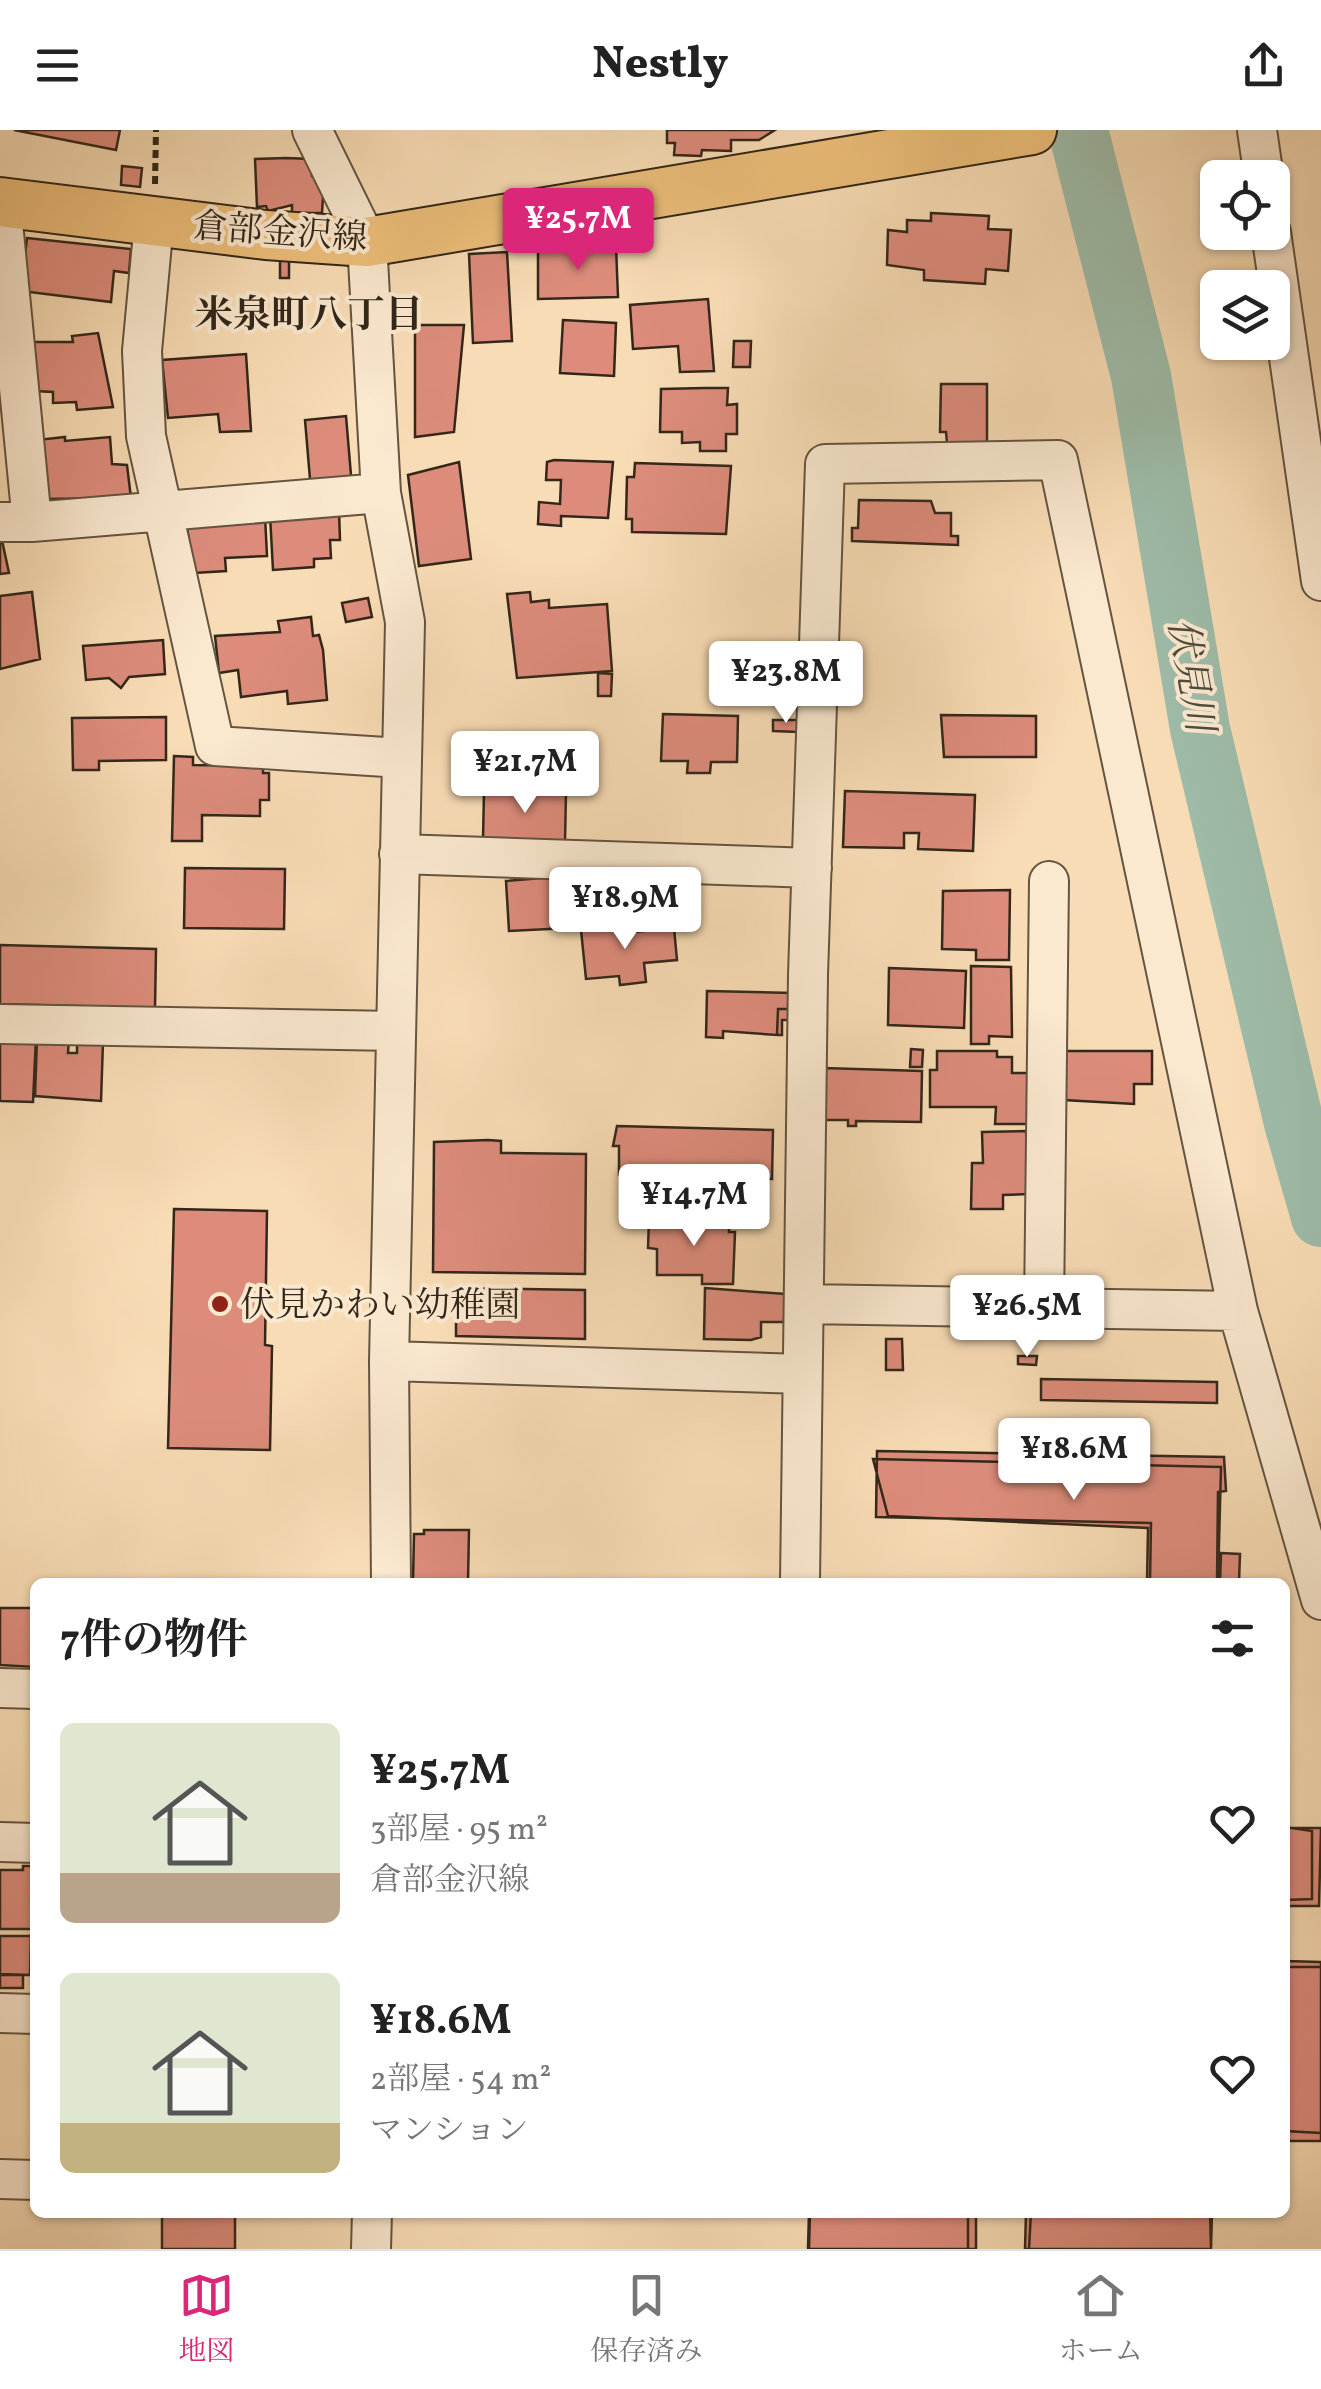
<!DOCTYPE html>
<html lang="ja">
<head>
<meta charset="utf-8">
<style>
	body { margin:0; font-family:Vollkorn,"Noto Serif JP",serif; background:#f6f6f6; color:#222; height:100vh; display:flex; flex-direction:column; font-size:38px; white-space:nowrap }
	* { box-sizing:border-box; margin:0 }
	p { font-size:32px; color:#767676 }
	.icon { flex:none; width:55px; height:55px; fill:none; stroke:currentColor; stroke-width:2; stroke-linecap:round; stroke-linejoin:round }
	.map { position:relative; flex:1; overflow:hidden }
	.details { position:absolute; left:30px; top:1448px; width:1260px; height:640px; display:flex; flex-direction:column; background:#fff; border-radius:15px; box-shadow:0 2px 8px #0004 }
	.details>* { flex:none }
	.buttons { position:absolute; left:1200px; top:30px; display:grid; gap:20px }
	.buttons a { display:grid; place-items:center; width:90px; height:90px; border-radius:15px; background:#fff; box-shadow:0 2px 8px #0004; font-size:50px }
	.price { position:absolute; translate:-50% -85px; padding:0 22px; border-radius:10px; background:#fff; color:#222; font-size:32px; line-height:65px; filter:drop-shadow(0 2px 5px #0008) }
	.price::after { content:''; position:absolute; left:50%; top:60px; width:30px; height:22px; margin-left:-15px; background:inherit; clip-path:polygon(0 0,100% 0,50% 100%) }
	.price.current { background:#db2777; color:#fff }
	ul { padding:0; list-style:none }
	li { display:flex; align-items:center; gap:30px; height:250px; padding:0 30px }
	li span { display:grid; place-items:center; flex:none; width:280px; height:200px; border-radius:15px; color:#555 }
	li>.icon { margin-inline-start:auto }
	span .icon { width:120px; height:120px; fill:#fffc; stroke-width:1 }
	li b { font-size:42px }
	h2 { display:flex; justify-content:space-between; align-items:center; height:120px; padding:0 30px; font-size:42px }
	header { display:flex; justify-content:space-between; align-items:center; height:130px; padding:0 30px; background:#fff; font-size:45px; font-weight:800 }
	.dock { display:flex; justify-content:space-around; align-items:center; height:140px; border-top:2px solid #e0e0e0; background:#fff; font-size:28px; color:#767676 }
	.dock a { display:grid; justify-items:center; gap:5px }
	.dock .current { color:#db2777 }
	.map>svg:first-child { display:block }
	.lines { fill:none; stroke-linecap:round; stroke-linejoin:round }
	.river { stroke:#9ebca9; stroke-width:60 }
	.building { fill:#dd8c7c; stroke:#332719; stroke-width:2.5 }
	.minor-casing { stroke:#645440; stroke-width:42 }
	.major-casing { stroke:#332719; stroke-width:52 }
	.path { stroke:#332719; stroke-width:6; stroke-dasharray:8 5; stroke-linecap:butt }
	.minor { stroke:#fae8cf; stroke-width:38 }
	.major { stroke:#ecbe7a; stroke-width:48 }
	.poi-dot { fill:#8f2418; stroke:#fae8cf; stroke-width:4 }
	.labels { text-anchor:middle; stroke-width:8; stroke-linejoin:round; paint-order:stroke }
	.street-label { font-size:35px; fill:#332719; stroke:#fae8cf }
	.poi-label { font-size:35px; fill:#332719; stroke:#fae8cf; text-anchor:start }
	.neighbourhood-label { font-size:38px; font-weight:bold; fill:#332719; stroke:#fae8cf }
	.water-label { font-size:38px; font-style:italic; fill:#4e4c3d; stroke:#fae8cf }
</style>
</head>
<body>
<header><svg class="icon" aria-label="menu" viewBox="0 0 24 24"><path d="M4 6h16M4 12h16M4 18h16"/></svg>Nestly<svg class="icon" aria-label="share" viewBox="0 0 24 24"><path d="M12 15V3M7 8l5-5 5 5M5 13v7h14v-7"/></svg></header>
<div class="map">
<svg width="1321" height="2119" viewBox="0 0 1321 2119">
	<rect width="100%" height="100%" fill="#f8dcb5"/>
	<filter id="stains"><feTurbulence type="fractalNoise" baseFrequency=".002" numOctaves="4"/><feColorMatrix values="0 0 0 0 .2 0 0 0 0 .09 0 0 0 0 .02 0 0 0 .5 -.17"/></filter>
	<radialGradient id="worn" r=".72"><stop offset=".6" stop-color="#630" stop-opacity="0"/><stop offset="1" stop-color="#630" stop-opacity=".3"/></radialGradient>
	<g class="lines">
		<path class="river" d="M 1078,0 L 1141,246 L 1200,599 L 1294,993 L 1321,1087"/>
	</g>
	<path class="building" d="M 14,0 L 120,0 L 116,20 Z
		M 14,0 L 120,0 L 116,20 Z
		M 667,0 L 775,0 L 759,10 L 731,10 L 731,21 L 702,20 L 701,26 L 674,25 L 675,13 L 667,13 Z
		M 286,28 L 311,29 L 312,46 L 322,46 L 324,51 L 322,83 L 292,83 L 292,75 L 268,81 L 266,76 L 257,77 L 255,29 Z
		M 122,36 L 142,38 L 140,57 L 121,55 Z
		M 931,83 L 989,86 L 988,99 L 1011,100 L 1008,141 L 986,139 L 985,154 L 924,150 L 924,140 L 887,135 L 888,100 L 907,102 L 907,90 L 931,91 Z
		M 27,108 L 131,119 L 129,143 L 114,141 L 111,172 L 21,161 Z
		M 616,116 L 618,167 L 538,169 L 538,118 Z
		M 507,122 L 512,211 L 473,213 L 469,124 Z
		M 280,129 L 289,129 L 289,148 L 280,148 Z
		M 708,169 L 714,241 L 680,242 L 678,216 L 633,219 L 630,175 Z
		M 563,190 L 616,193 L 614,246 L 560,243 Z
		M 415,195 L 464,195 L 454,302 L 415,307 Z
		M 98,203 L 113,277 L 77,280 L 76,272 L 53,273 L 53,262 L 35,261 L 31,212 L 73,212 L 72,206 Z
		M 734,211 L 751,211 L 750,237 L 733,237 Z
		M 246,224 L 251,301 L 220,302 L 218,284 L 168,288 L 162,230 Z
		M 941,254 L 987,254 L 987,314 L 947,313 L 946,302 L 940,302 Z
		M 705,258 L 728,258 L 727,275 L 737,274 L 737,304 L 726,304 L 726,321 L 700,321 L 700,312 L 682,313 L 682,302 L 660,302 L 661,259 Z
		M 346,286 L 352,357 L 311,361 L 305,290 Z
		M 65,307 L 65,311 L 110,307 L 112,334 L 127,335 L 131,368 L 43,369 L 37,310 Z
		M 554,330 L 613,332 L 608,388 L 561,386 L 561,396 L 538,394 L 539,372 L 560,374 L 561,350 L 546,350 L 547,332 Z
		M 459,332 L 471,429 L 419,436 L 408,345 Z
		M 635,333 L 731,336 L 726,404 L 632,402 L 632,389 L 626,389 L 627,347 L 634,347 Z
		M 859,370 L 931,371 L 935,383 L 951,383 L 951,406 L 958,406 L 958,415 L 852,411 L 852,398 L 858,398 Z
		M 339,381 L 340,410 L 330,410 L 331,428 L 314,429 L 314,437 L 273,440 L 270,385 Z
		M 265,386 L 267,426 L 225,428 L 226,441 L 194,443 L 186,391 Z
		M 0,401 L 9,443 L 0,444 Z
		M 32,462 L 40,529 L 0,539 L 0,466 Z
		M 530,462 L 531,472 L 549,470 L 549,478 L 607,474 L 612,541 L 517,548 L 507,464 Z
		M 368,468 L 372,487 L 346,492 L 342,473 Z
		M 311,487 L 313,506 L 319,505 L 323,520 L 327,570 L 288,574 L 287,561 L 241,567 L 238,540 L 219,543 L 215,506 L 280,502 L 278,491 Z
		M 163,510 L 165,544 L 129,547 L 121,558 L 109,548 L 86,550 L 83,516 Z
		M 598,543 L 612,544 L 611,566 L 598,566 Z
		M 663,584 L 738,586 L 737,632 L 711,632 L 710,643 L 687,643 L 688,631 L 661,631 Z
		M 941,585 L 1036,586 L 1036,627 L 944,627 Z
		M 166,587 L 166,630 L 99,631 L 99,640 L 73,640 L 72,588 Z
		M 773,590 L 798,590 L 798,602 L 773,601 Z
		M 174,626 L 193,627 L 193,635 L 263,636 L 263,643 L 269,643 L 269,670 L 260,670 L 260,686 L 202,685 L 202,711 L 172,711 Z
		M 174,626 L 193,627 L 193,635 L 263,636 L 263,643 L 269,643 L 269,670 L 260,670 L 260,686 L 202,685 L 202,711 L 172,711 Z
		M 484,661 L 566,662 L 565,712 L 483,710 Z
		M 845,661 L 975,665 L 973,721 L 918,719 L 919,703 L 904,703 L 904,718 L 843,717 Z
		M 185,738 L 285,739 L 284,799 L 184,798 Z
		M 543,748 L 585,748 L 589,797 L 509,801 L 506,751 Z
		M 1010,760 L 1009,830 L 976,830 L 976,820 L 942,819 L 943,761 Z
		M 624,795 L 625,803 L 674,798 L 677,830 L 644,833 L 646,852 L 620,855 L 619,846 L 586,849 L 581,800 Z
		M 0,815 L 156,819 L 155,878 L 0,874 Z
		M 971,836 L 1011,837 L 1012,907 L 989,906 L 989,914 L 971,914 Z
		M 889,838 L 966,841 L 964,898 L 888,895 Z
		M 707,861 L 792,863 L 792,879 L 778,879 L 777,905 L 723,901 L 723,908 L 706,907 Z
		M 778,879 L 792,879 L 792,890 L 782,890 L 782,905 L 777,905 Z
		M 0,906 L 36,907 L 33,972 L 0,971 Z
		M 37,908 L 69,909 L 68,923 L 77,923 L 77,911 L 103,912 L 101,971 L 35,966 Z
		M 911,919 L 923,920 L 922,937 L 910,937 Z
		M 937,921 L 997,921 L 997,927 L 1012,927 L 1012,943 L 1030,943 L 1030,994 L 995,994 L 996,977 L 930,977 L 930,940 L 937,940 Z
		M 937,921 L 997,921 L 997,927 L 1012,927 L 1012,943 L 1030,943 L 1030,994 L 995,994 L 996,977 L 930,977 L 930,940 L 937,940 Z
		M 1064,921 L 1152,921 L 1152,954 L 1134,954 L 1134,974 L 1064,970 Z
		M 823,938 L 922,941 L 921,992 L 856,991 L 856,996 L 848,996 L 848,990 L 822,990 Z
		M 617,996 L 773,1000 L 772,1049 L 619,1045 L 619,1016 L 613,1016 Z
		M 1026,1001 L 1029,1064 L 1003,1065 L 1003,1079 L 971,1079 L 972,1033 L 983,1033 L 982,1002 Z
		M 488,1010 L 501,1011 L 501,1023 L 586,1024 L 585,1144 L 433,1142 L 434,1012 Z
		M 174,1079 L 267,1081 L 265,1215 L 272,1216 L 270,1320 L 168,1318 Z
		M 649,1090 L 729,1092 L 729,1102 L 735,1102 L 733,1154 L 702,1154 L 702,1145 L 657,1145 L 657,1119 L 648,1118 Z
		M 456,1158 L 585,1160 L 585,1209 L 456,1206 Z
		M 705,1158 L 785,1164 L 784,1192 L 761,1192 L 761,1207 L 751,1210 L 704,1209 Z
		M 886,1209 L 902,1209 L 903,1240 L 886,1240 Z
		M 1018,1226 L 1037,1226 L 1036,1235 L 1018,1234 Z
		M 1041,1249 L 1217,1252 L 1217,1273 L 1041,1270 Z
		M 877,1321 L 1224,1327 L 1226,1361 L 1218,1362 L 1217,1452 L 1150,1452 L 1151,1393 L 876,1387 Z
		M 873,1329 L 1221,1337 L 1218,1452 L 1147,1452 L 1148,1398 L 888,1386 Z
		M 424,1400 L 469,1400 L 468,1452 L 413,1452 L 414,1404 L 424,1404 Z
		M 1221,1423 L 1240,1424 L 1239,1452 L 1220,1452 Z
		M 0,1478 L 35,1478 L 35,1537 L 0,1535 Z
		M 1285,1697 L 1312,1701 L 1312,1769 L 1285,1770 Z
		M 1285,1698 L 1321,1698 L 1319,1776 L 1285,1776 Z
		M 23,1736 L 35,1736 L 35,1799 L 0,1799 L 0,1740 L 23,1740 Z
		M 0,1806 L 31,1806 L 30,1845 L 0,1844 Z
		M 1285,1831 L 1321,1832 L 1321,2011 L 1285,2011 Z
		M 1285,1837 L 1321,1837 L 1321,2003 L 1285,2001 Z
		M 0,1845 L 23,1845 L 23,1858 L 0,1858 Z
		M 162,2082 L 235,2082 L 235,2119 L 162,2119 Z
		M 809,2082 L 968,2082 L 968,2119 L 808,2119 Z
		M 810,2082 L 976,2082 L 976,2119 L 809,2119 Z
		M 1026,2082 L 1212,2082 L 1211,2119 L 1025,2119 Z
		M 1031,2082 L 1210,2082 L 1211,2119 L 1029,2119 Z"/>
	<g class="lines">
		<g class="minor-casing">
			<path id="minor" d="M 312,0 L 367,112 L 381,363 L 405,492 L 389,1231 L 391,1452
				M 1257,0 L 1264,48
				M 154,92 L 142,221 L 146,306 L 215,616 L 401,628
				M 1271,102 L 1321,451
				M 0,392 L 32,392 L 1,72
				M 32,392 L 381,363
				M 399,724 L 812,738
				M 0,894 L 396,901
				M 805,1174 L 1238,1181 L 1321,1470
				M 1044,1178 L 1049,751
				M 389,1231 L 802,1244
				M 800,1452 L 808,845 L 825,334 L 1058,330 L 1238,1181
				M 0,1558 L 35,1559
				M 0,1712 L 35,1713
				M 0,1883 L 35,1884
				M 0,2049 L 35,2050
				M 371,2119 L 372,2082"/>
		</g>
		<g class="major-casing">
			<path id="major" d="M 0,72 L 266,105 L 367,112 L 1032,0"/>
		</g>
		<path class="path" d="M 155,54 L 156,0"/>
		<use href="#minor" class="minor"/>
		<use href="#major" class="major"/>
	</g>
	<circle class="poi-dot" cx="220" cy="1174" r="10"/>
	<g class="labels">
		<g class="street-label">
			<text transform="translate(280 101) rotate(4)" y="12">倉部金沢線</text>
		</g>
		<g class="poi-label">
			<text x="240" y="1186">伏見かわい幼稚園</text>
		</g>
		<g class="neighbourhood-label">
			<text x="309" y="197">米泉町八丁目</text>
		</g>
		<g class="water-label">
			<text transform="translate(1192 545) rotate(80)" y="13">伏見川</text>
		</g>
	</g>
	<rect width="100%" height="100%" filter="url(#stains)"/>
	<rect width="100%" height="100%" fill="url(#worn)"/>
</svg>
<div class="buttons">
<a><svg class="icon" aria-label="locate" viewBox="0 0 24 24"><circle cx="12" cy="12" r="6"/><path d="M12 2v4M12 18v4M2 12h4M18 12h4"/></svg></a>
<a><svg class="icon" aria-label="layers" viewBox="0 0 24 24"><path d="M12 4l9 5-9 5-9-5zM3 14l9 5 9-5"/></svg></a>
</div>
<b class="price current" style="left:578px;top:143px">¥25.7M</b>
<b class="price" style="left:786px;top:596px">¥23.8M</b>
<b class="price" style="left:525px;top:686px">¥21.7M</b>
<b class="price" style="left:625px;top:822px">¥18.9M</b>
<b class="price" style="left:694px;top:1119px">¥14.7M</b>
<b class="price" style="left:1027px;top:1230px">¥26.5M</b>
<b class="price" style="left:1074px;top:1373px">¥18.6M</b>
<section class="details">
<h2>7件の物件<svg class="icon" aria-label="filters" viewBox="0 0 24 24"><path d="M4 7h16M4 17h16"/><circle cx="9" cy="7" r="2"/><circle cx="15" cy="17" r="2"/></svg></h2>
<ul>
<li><span style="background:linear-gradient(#dfe7d0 75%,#b9a48a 0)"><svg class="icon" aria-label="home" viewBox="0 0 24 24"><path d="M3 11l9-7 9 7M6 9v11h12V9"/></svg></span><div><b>¥25.7M</b><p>3部屋 · 95 m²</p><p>倉部金沢線</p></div><svg class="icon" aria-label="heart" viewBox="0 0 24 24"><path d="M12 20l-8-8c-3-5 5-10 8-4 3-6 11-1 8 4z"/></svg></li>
<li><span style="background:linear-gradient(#dfe7d0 75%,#c2b280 0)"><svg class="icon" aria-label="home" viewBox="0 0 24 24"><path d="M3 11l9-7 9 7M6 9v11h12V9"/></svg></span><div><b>¥18.6M</b><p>2部屋 · 54 m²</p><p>マンション</p></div><svg class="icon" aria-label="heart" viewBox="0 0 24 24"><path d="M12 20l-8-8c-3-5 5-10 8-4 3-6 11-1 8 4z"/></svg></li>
</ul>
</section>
</div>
<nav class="dock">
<a class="current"><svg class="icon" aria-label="map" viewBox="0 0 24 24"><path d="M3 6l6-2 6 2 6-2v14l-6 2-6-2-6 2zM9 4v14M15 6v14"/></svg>地図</a>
<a><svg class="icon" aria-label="saved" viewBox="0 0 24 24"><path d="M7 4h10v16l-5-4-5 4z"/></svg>保存済み</a>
<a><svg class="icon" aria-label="home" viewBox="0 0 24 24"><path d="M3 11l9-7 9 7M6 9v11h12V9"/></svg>ホーム</a>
</nav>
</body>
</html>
